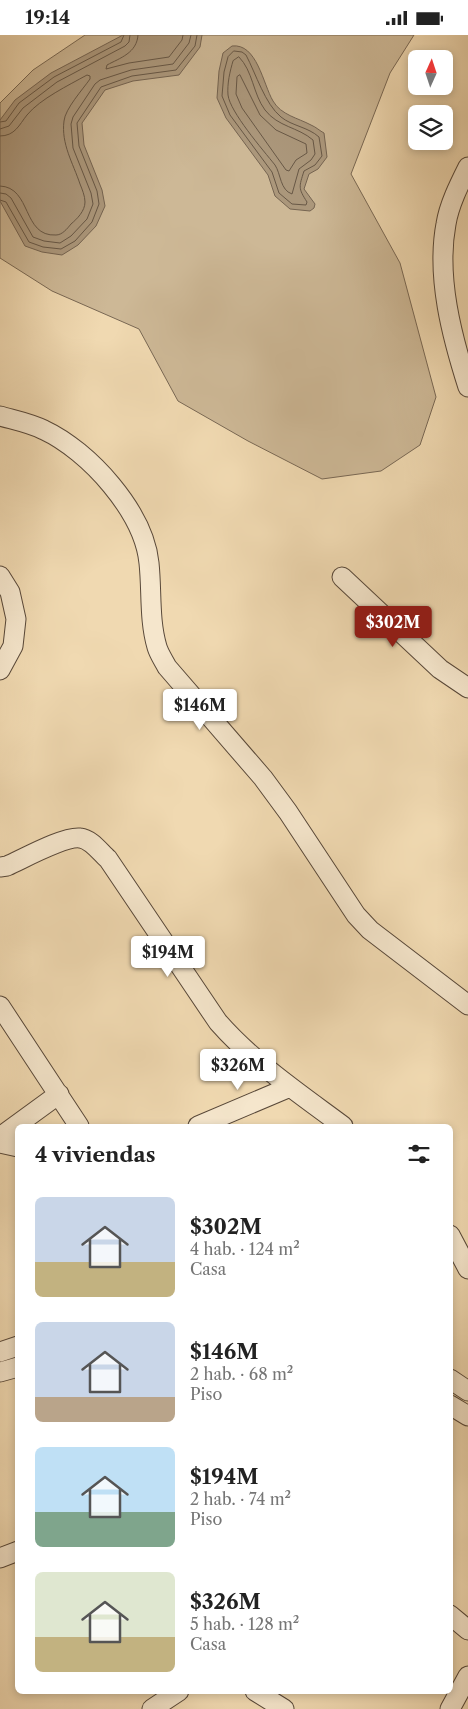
<!DOCTYPE html>
<html lang="es">
<head>
<meta charset="utf-8">
<style>
	body { margin:0; font-family:"Libre Caslon Text",serif; background:#f2f2f2; color:#222; height:100vh; display:flex; flex-direction:column; font-size:19px; white-space:nowrap }
	* { box-sizing:border-box; margin:0 }
	p { font-size:16px; color:#767676 }
	.icon { flex:none; width:28px; height:28px; fill:none; stroke:currentColor; stroke-width:2; stroke-linecap:round; stroke-linejoin:round }
	.map { position:relative; flex:1; overflow:hidden }
	.details { position:absolute; left:15px; top:1089px; width:438px; height:570px; display:flex; flex-direction:column; background:#fff; border-radius:8px; box-shadow:0 2px 8px #0003 }
	.details>* { flex:none }
	.needle { width:32px; rotate:3deg }
	.tools { position:absolute; left:408px; top:15px; display:grid; gap:10px }
	.tools a { display:grid; place-items:center; width:45px; height:45px; border-radius:8px; background:#fff; box-shadow:0 2px 8px #0003; font-size:25px }
	.price { position:absolute; translate:-50% -42px; padding:0 11px; border-radius:5px; background:#fff; color:#222; font-size:16px; line-height:32px; filter:drop-shadow(0 1px 2px #0008) }
	.price::after { content:''; position:absolute; left:50%; top:30px; width:15px; height:11px; margin-left:-8px; background:inherit; clip-path:polygon(0 0,100% 0,50% 100%) }
	.price.selected { background:#8f2418; color:#fff }
	ul { padding:0; list-style:none }
	li { display:flex; align-items:center; gap:15px; height:125px; padding:0 20px }
	li span { display:grid; place-items:center; flex:none; width:140px; height:100px; border-radius:8px; color:#555 }
	li>.icon { margin-inline-start:auto }
	span .icon { width:60px; height:60px; fill:#fffc; stroke-width:1 }
	li b { font-size:21px }
	h2 { display:flex; justify-content:space-between; align-items:center; height:60px; padding:0 20px; font-size:21px }
	.status { display:flex; justify-content:space-between; align-items:center; height:35px; padding:0 25px; background:#fff; direction:ltr }
	.status svg { height:14px; fill:currentColor }
	.map>svg:first-child { display:block }
	.green { fill:#cdb896; stroke:#796854 }
	.water { fill:#ab977b; stroke:#756451 }
	.lines { fill:none; stroke-linecap:round; stroke-linejoin:round }
	.shore { stroke:#685846; stroke-width:1 }
	.minor-casing { stroke:#584839; stroke-width:21 }
	.minor { stroke:#f5e6cc; stroke-width:19 }
</style>
</head>
<body>
<div class="status"><b>19:14</b><svg viewBox="0 0 49 12"><path d="M0 12V9h3v3zM5 12V6h3v6zM10 12V3h3v9zM15 12V0h3v12zM26 1h20v11H26zM47 4h2v5h-2z"/></svg></div>
<div class="map">
<svg width="468" height="1674" viewBox="0 0 468 1674">
	<rect width="100%" height="100%" fill="#f0d9b1"/>
	<filter id="stains"><feTurbulence type="fractalNoise" baseFrequency=".004" numOctaves="4"/><feColorMatrix values="0 0 0 0 .2 0 0 0 0 .09 0 0 0 0 .02 0 0 0 .5 -.17"/></filter>
	<radialGradient id="worn" r=".72"><stop offset=".6" stop-color="#630" stop-opacity="0"/><stop offset="1" stop-color="#630" stop-opacity=".3"/></radialGradient>
	<path class="green" d="M 85,0 L 414,0 L 390,38 L 351,139 L 400,228 L 436,362 L 420,410 L 381,436 L 322,444 L 248,406 L 178,366 L 139,294 L 52,256 L 0,223 L 0,68 L 33,35 Z"/>
	<path class="water" d="M 123,0 L 202,0 L 200,12 L 179,40 L 133,46 L 105,55 L 82,88 L 84,110 L 102,155 L 105,171 L 96,191 L 78,210 L 62,220 L 42,217 L 25,211 L 0,166 L 0,85 L 15,65 L 51,38 Z
		M 232,11 C 257,8 263,49 273,66 C 281,80 298,83 311,90 C 316,92 320,96 324,98 L 327,122 L 318,134 L 309,139 L 304,154 L 315,169 L 314,173 L 310,176 L 290,174 L 275,161 L 268,140 L 226,83 L 217,63 L 219,36 L 223,18 Z"/>
	<g class="lines">
		<path class="shore" d="M 138,0 C 137,18 120,23 107,30 L 106,34 L 129,28 L 169,22 L 182,5 L 183,0
			M 234,16 L 242,17 L 246,20 C 256,39 265,69 281,82 C 292,91 308,92 319,102 L 322,121 L 315,130 L 304,136 C 299,152 298,153 307,167 L 306,170 L 292,169 L 279,158 L 272,137 L 230,80 L 222,61 L 224,37 L 228,22 Z
			M 239,22 C 253,36 253,59 265,75 C 278,92 298,92 313,105 L 315,119 L 311,125 L 299,134 L 292,159 C 280,155 281,139 275,130 C 263,115 230,77 228,60 C 227,49 230,36 233,26 Z
			M 240,40 L 260,80 L 276,95 L 306,109 L 307,118 L 296,125 L 289,136 L 286,135 L 242,73 L 236,59 L 237,42 Z
			M 0,87 L 6,86 L 19,68 L 54,42 L 121,7 L 124,0
			M 0,94 L 9,91 L 23,73 L 57,47 L 125,11 L 129,7 L 130,0
			M 0,101 C 15,101 19,90 27,80 C 40,64 69,50 87,40 L 90,41 L 90,44 C 83,54 65,74 64,86 C 61,109 73,128 80,149 C 82,154 85,161 85,167 C 85,176 77,184 71,189 C 67,194 62,200 56,200 C 22,202 32,152 0,151
			M 0,158 L 6,159 L 11,163 L 33,202 L 44,206 L 60,208 L 71,201 L 87,184 L 93,169 L 91,158 L 73,113 L 71,89 L 73,82 L 95,49 L 100,45 L 131,35 L 173,29 L 189,8 L 191,0
			M 0,165 L 6,167 L 29,207 L 43,212 L 61,214 L 75,206 L 92,187 L 99,169 L 97,156 L 79,111 L 77,88 L 101,52 L 132,41 L 176,35 L 195,11 L 197,0"/>
		<g class="minor-casing">
			<path id="minor" d="M 468,132 C 459,150 449,170 446,189 C 436,242 452,302 468,352
				M 0,381 C 14,385 30,388 44,395 C 89,416 144,477 149,528 C 152,556 149,585 157,612 C 159,619 164,626 167,632 L 263,743 L 288,777 L 356,880 L 370,895 L 468,970
				M 0,541 L 10,557 L 16,584 L 13,611 L 0,635
				M 342,542 L 440,634 L 468,653
				M 0,832 L 7,831 C 23,824 64,801 80,803 C 91,804 100,817 108,824 L 218,987 C 254,1028 300,1059 343,1091
				M 0,971 L 79,1091
				M 198,1091 L 290,1052
				M 0,1102 L 59,1059
				M 0,1108 L 18,1112
				M 450,1200 L 468,1234
				M 0,1317 L 18,1311
				M 0,1337 L 18,1332
				M 450,1344 L 468,1356
				M 450,1370 L 468,1381
				M 0,1523 L 18,1516
				M 450,1580 L 468,1595
				M 255,1656 L 284,1674
				M 152,1674 L 179,1656
				M 450,1674 L 468,1641"/>
		</g>
		<use href="#minor" class="minor"/>
	</g>
	<rect width="100%" height="100%" filter="url(#stains)"/>
	<rect width="100%" height="100%" fill="url(#worn)"/>
</svg>
<div class="tools">
<a><svg class="needle" viewBox="-14 -14 28 28"><path d="M0-13l5 13h-10z" fill="#e53935"/><path d="M0 13l5-13h-10z" fill="#767676"/></svg></a>
<a><svg class="icon" aria-label="layers" viewBox="0 0 24 24"><path d="M12 4l9 5-9 5-9-5zM3 14l9 5 9-5"/></svg></a>
</div>
<b class="price selected" style="left:393px;top:613px">$302M</b>
<b class="price" style="left:200px;top:696px">$146M</b>
<b class="price" style="left:168px;top:943px">$194M</b>
<b class="price" style="left:238px;top:1056px">$326M</b>
<section class="details">
<h2>4 viviendas<svg class="icon" aria-label="filters" viewBox="0 0 24 24"><path d="M4 7h16M4 17h16"/><circle cx="9" cy="7" r="2"/><circle cx="15" cy="17" r="2"/></svg></h2>
<ul>
<li><span style="background:linear-gradient(#c9d6e8 65%,#c2b280 0)"><svg class="icon" aria-label="home" viewBox="0 0 24 24"><path d="M3 11l9-7 9 7M6 9v11h12V9"/></svg></span><div><b>$302M</b><p>4 hab. · 124 m²</p><p>Casa</p></div></li>
<li><span style="background:linear-gradient(#c9d6e8 75%,#b9a48a 0)"><svg class="icon" aria-label="home" viewBox="0 0 24 24"><path d="M3 11l9-7 9 7M6 9v11h12V9"/></svg></span><div><b>$146M</b><p>2 hab. · 68 m²</p><p>Piso</p></div></li>
<li><span style="background:linear-gradient(#bfe0f5 65%,#7fa58c 0)"><svg class="icon" aria-label="home" viewBox="0 0 24 24"><path d="M3 11l9-7 9 7M6 9v11h12V9"/></svg></span><div><b>$194M</b><p>2 hab. · 74 m²</p><p>Piso</p></div></li>
<li><span style="background:linear-gradient(#dfe7d0 65%,#c2b280 0)"><svg class="icon" aria-label="home" viewBox="0 0 24 24"><path d="M3 11l9-7 9 7M6 9v11h12V9"/></svg></span><div><b>$326M</b><p>5 hab. · 128 m²</p><p>Casa</p></div></li>
</ul>
</section>
</div>
</body>
</html>
